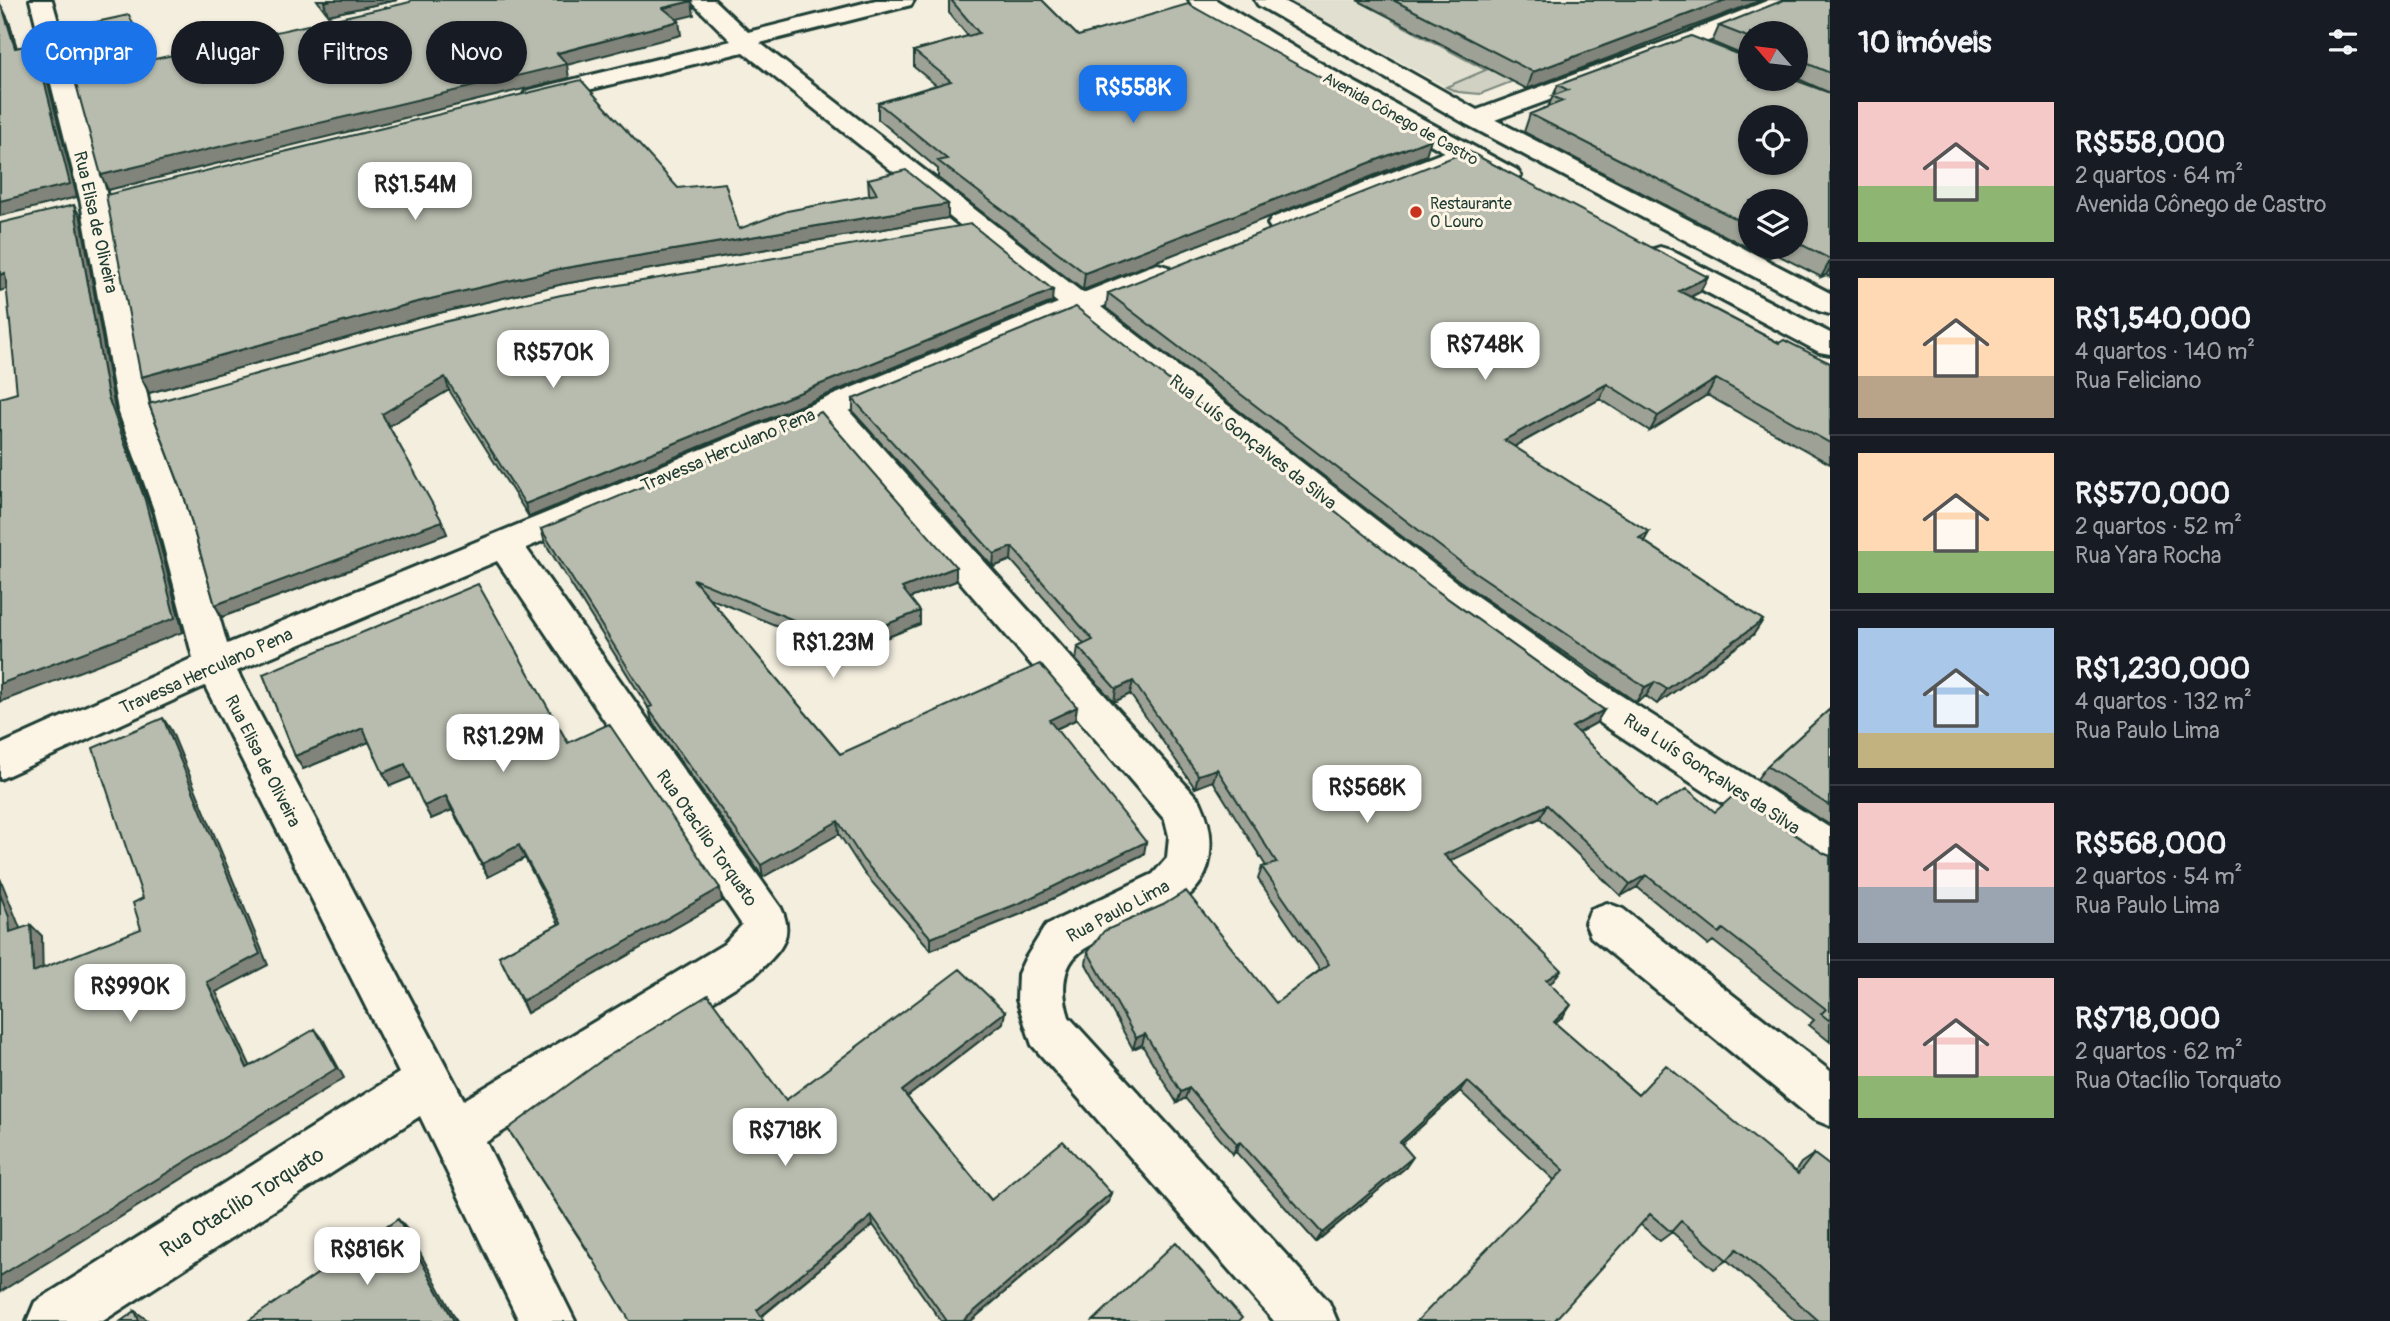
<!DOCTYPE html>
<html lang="pt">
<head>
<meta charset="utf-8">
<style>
	body { margin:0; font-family:Pangolin,sans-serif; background:#242831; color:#f1f3f6; height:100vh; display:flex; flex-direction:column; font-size:26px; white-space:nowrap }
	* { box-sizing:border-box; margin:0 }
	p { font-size:23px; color:#9ea1a6 }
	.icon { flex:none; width:38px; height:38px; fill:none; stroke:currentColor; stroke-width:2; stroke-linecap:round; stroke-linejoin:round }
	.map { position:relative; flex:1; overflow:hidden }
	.drawer { display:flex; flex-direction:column; background:#171b24; width:560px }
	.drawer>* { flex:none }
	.banner { position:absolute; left:21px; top:21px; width:665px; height:63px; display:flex; gap:14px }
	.needle { width:46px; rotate:298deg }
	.controls { position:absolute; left:1738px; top:21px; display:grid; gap:14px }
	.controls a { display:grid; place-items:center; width:70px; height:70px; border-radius:50%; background:#171b24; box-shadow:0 2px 5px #0004; font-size:35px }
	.price { position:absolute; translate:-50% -60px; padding:0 16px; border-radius:14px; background:#fff; color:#222; font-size:23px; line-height:46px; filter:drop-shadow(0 2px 4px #0008) }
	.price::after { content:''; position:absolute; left:50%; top:42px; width:21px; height:16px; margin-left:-10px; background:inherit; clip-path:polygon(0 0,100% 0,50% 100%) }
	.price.active { background:#1a73e8; color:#fff }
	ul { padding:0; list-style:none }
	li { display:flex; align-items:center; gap:21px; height:175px; padding:0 28px }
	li+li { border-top:2px solid #363941 }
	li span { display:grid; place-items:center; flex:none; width:196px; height:140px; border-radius:0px; color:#555 }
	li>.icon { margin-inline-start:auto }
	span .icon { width:84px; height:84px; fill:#fffc; stroke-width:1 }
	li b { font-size:30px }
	h2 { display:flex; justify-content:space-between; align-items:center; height:84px; padding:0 28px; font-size:30px }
	.chip { padding:0 24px; border-radius:32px; background:#171b24; box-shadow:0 2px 5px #0004; font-size:24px; line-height:63px }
	.chip.active { background:#1a73e8; color:#fff }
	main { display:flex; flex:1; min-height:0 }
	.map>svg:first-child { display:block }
	.built { fill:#e1dfd0 }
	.green { fill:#d0d1c2; stroke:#78877b; stroke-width:2 }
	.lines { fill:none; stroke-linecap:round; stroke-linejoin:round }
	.street-casing { stroke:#1f3d34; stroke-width:6 }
	.secondary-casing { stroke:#1f3d34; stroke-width:6 }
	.street { fill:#fcf5e5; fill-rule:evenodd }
	.secondary { fill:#fcf5e5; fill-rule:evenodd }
	.wall { fill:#9ea296; stroke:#1f3d34; stroke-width:2; fill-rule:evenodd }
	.shaded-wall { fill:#81847a; stroke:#1f3d34; stroke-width:2 }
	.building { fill:#b8bcae; stroke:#1f3d34; stroke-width:2; fill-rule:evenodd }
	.poi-dot { fill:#c8321e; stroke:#fcf5e5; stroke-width:2.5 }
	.labels { text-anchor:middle; stroke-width:6; stroke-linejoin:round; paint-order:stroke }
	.far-street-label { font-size:16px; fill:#1f3d34; stroke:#fcf5e5 }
	.far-poi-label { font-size:16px; fill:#1f3d34; stroke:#fcf5e5; text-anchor:start }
	.street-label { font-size:18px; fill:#1f3d34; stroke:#fcf5e5 }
	.near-street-label { font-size:21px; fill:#1f3d34; stroke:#fcf5e5 }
</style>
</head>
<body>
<main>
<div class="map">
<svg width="1830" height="1321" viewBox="0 0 1830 1321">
	<rect width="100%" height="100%" fill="#f3eede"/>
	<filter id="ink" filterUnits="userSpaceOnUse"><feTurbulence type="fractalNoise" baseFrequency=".0143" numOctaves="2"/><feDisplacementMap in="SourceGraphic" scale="14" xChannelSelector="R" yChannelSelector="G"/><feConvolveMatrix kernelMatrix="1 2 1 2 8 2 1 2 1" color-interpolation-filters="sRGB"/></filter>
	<g filter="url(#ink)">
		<path class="built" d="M 1288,0 L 1665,0 L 1480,94 L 1458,92 L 1446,87 Z"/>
		<path class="green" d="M 1691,12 L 1480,94 L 1458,92 L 1446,87 L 1486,70 L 1392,20 L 1489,69 Z"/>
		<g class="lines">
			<g class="street-casing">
				<path id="street" d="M 30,0 L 52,0 L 109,203 L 150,410 L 189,513 L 227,644 L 1058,303 L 743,52 L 535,103 L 526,101 L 523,96 L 526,91 L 731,41 L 690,0 L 714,0 L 748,32 L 876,0 L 914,0 L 911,5 L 760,43 L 1083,293 L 1148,267 L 1158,264 L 1168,267 L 1172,273 L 1168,279 L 1101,307 L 1455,581 L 1592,677 L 1830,828 L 1830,869 L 1815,864 L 1564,699 L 1429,599 L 1076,318 L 849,411 L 1200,801 C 1208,818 1212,834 1210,853 C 1207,914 1121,923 1080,952 C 1060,967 1062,996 1069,1017 L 1329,1302 L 1337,1321 L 1274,1321 L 1032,1045 L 1017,1000 L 1018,974 L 1025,959 L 1046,925 L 1153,874 L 1167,858 L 1169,836 L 1165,820 L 823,422 L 526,548 L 781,908 C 796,939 777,953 756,974 L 486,1142 L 575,1321 L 519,1321 L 420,1116 L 103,1321 L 27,1321 L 35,1302 L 399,1073 L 205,686 L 0,779 L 0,745 L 193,658 L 155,513 L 118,410 L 81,203 ZM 497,561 L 742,925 L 724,944 L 464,1100 L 237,671 Z
					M 1769,0 L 1800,0 L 1797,5 L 1693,47 L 1484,124 L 1475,127 L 1466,124 L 1462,119 L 1466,114 L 1677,37 Z
					M 1463,145 L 1472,147 L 1476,153 L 1472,159 L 1292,230 L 1282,232 L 1272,230 L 1268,224 L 1272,218 Z
					M 1607,903 L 1623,909 L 1830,1071 L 1830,1126 L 1813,1119 L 1591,937 L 1585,923 L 1591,909 Z"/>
			</g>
			<g class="secondary-casing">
				<path id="secondary" d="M 1189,0 L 1216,0 L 1332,70 L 1517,170 L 1521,176 L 1517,182 L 1508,184 L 1499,182 L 1314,80 L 1192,5 Z
					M 1255,0 L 1282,0 L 1484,114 L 1830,293 L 1830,314 L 1819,311 L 1466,124 L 1258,5 Z
					M 1660,247 L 1670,250 L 1830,333 L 1830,354 L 1819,352 L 1650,262 L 1646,256 L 1650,250 Z"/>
			</g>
			<use href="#street" class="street"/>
			<use href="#secondary" class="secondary"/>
		</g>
		<path class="wall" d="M 317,0 L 397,0 L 328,15 Z
			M 949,0 L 1042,0 L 1078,36 L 1426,155 L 1083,290 L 938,178 L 938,169 L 878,119 L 878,103 L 936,85 L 914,67 L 914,51 L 968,36 L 949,13 Z
			M 1357,0 L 1762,0 L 1527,89 Z
			M 1830,0 L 1830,93 L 1796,78 L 1796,33 L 1750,33 L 1750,58 L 1712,42 L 1719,26 Z
			M 1750,79 L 1830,93 L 1830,277 L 1826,275 L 1821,277 L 1776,254 L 1768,258 L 1524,132 L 1530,114 L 1548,107 L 1558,85 ZM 1750,201 L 1796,201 L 1796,247 L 1750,247 Z
			M 868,179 L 948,204 L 948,218 L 563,284 L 418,318 L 149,393 L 141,377 L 678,188 L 739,229 L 870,195 L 869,193 Z
			M 1708,277 L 1700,292 L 1691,297 L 1779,343 L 1830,363 L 1830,464 L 1707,395 L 1650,431 L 1600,399 L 1514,447 L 1649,532 L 1644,541 L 1763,620 L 1753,635 L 1657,704 L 1646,696 L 1636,702 L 1457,579 L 1106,308 L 1108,293 Z
			M 1052,302 L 529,517 L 449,390 L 389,426 L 447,534 L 222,617 L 215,605 L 185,499 L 149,404 Z
			M 853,399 L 1433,588 L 1604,710 L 1596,723 L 1578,733 L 1655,807 L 1715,812 L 1830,856 L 1830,1042 L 1809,1025 L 1814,1020 L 1713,941 L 1708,945 L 1637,887 L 1621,896 L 1540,818 L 1450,861 L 1553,981 L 1549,983 L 1563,1017 L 1555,1023 L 1638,1095 L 1795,1172 L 1801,1163 L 1814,1154 L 1830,1321 L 1795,1321 L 1727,1260 L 1714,1269 L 1672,1232 L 1660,1241 L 1641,1225 L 1554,1180 L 1460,1091 L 1402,1144 L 1406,1167 L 1316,1242 L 1236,1152 L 1233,1154 L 1185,1098 L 1177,1103 L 1142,1045 L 1133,1049 L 1086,964 L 1088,952 L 1276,1003 L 1320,970 L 1258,879 L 1262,867 L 1266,866 L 1213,781 L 1195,788 L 1130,694 L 1114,702 L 1076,660 L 1078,647 L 1084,644 L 1011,560 L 993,567 L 853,412 Z
			M 541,529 L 956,581 L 910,598 L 920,611 L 920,624 L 846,654 L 709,598 L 840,754 L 1075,720 L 1056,729 L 1144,854 L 1021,914 L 931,950 L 864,873 L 839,834 L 763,877 L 652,721 L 649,709 L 545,543 Z
			M 263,674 L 568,743 L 722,901 L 527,1013 L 499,956 L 559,924 L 525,858 L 488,877 L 452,810 L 431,819 L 412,777 L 390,786 L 369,742 L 303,769 L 295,756 Z
			M 1830,709 L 1830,825 L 1757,779 L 1767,766 Z
			M 1003,1023 L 907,1097 L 991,1200 L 1111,1193 L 1109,1202 L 971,1321 L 941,1321 L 873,1225 L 761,1317 L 592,1258 L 508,1129 L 786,1100 Z"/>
		<path class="shaded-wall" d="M 332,0 L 397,0 L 328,15 L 324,2 Z
			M 1726,0 L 1762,0 L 1527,89 L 1533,72 Z
			M 692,1 L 694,15 L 665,22 L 663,8 Z
			M 3,9 L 9,21 L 21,61 L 15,48 Z
			M 679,21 L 681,35 L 567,65 L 569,78 L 108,190 L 101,175 Z
			M 138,35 L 147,56 L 75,72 L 65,51 Z
			M 35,44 L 41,56 L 77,197 L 0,216 L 0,201 Z
			M 1431,139 L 1426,155 L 1083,290 L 1085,273 Z
			M 948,204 L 948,218 L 563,284 L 418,318 L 149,393 L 141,377 L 413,303 L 559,269 Z
			M 74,205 L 81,218 L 115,410 L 152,514 L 183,632 L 0,702 L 0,684 L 108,397 Z
			M 1774,247 L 1780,247 L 1776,254 L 1768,258 Z
			M 1830,261 L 1830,268 L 1826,275 L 1821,277 Z
			M 5,273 L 13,287 L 0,291 L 0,275 Z
			M 1708,277 L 1700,292 L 1672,306 L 1679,291 Z
			M 1053,290 L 1052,302 L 529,517 L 525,504 Z
			M 445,377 L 449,390 L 387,427 L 382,414 Z
			M 1716,379 L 1707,395 L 1650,431 L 1658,416 Z
			M 1607,384 L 1600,399 L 1497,456 L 1504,440 Z
			M 442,521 L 447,534 L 222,617 L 215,605 Z
			M 1649,532 L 1641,547 L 1639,538 Z
			M 1012,547 L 1011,560 L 993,567 L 994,554 Z
			M 956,567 L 956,581 L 902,601 L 902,588 Z
			M 920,611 L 920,624 L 846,654 L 845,641 Z
			M 1763,620 L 1753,635 L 1657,704 L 1667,689 Z
			M 1133,681 L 1130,694 L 1114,702 L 1116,689 Z
			M 1655,682 L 1646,696 L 1636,702 L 1645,687 Z
			M 1077,707 L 1075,720 L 1047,733 L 1049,720 Z
			M 1604,710 L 1596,723 L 1565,740 L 1572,727 Z
			M 163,718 L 171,730 L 268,965 L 216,992 L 256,1078 L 247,1068 L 207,982 Z
			M 363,728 L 369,742 L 303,769 L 295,756 Z
			M 405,764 L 412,777 L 390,786 L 383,773 Z
			M 1217,769 L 1213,781 L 1195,788 L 1198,775 Z
			M 446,796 L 452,810 L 431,819 L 424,806 Z
			M 1547,805 L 1540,818 L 1437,867 L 1444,855 Z
			M 838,821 L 839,834 L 763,877 L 761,865 Z
			M 1146,842 L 1144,854 L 1021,914 L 931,950 L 931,938 Z
			M 519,845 L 525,858 L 488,877 L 482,864 Z
			M 1646,875 L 1637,887 L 1621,896 L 1630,884 Z
			M 0,878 L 20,928 L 20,943 L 10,932 L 0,894 Z
			M 720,888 L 722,901 L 527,1013 L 522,1001 Z
			M 31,925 L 42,936 L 43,983 L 33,972 Z
			M 1561,970 L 1553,981 L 1538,992 L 1546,980 Z
			M 1571,1005 L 1563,1017 L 1545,1033 L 1554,1022 Z
			M 1005,1012 L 1003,1023 L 902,1101 L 902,1091 Z
			M 315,1029 L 323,1039 L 344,1078 L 0,1292 L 0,1276 Z
			M 1145,1034 L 1142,1045 L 1133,1049 L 1136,1038 Z
			M 1467,1081 L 1460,1091 L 1393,1152 L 1400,1142 Z
			M 1189,1088 L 1185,1098 L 1177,1103 L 1181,1092 Z
			M 1240,1142 L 1236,1152 L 1233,1154 L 1237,1144 Z
			M 1413,1157 L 1406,1167 L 1316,1242 L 1322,1233 Z
			M 1111,1193 L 1109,1202 L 971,1321 L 963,1321 Z
			M 872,1216 L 873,1225 L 759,1318 L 757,1310 Z
			M 398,1219 L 407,1229 L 457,1321 L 454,1321 Z
			M 135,1311 L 149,1321 L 139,1321 Z"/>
		<path class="building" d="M 411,0 L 691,0 L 692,1 L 663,8 L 679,21 L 557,53 L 567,64 L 101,175 L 74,77 L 402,4 L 410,2 Z
			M 951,0 L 1042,0 L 1078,36 L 1188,4 L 1431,139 L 1085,273 L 938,161 L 947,159 L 878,103 L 951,81 L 914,51 L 979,33 Z
			M 1393,0 L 1726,0 L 1533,72 Z
			M 1784,0 L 1830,0 L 1830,73 L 1799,60 L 1796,60 L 1796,33 L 1750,33 L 1750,38 L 1719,26 Z
			M 0,4 L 3,9 L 15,48 L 35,44 L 70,184 L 0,201 Z
			M 129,15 L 138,35 L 65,51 L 59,30 Z
			M 1691,36 L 1750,59 L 1750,79 L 1792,79 L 1830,93 L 1830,259 L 1796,242 L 1796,201 L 1750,201 L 1750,226 L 1530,114 L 1563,101 L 1552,96 L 1568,90 L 1558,85 ZM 1750,117 L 1796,117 L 1796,163 L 1750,163 Z
			M 581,80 L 678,188 L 725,183 L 739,229 L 787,211 L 877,194 L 868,179 L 906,170 L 948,204 L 559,269 L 413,303 L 141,377 L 106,195 Z
			M 1468,151 L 1708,277 L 1679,291 L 1779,343 L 1784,340 L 1830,363 L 1830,443 L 1716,379 L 1658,416 L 1607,384 L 1504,440 L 1649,532 L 1639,538 L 1763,620 L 1667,689 L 1655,682 L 1645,687 L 1463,564 L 1108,293 Z
			M 74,205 L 108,397 L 145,500 L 175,618 L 0,684 L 0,398 L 17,393 L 5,273 L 0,275 L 0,223 Z
			M 971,224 L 1053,290 L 525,504 L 445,377 L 382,414 L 442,521 L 215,605 L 185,499 L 149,404 L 435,324 L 561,295 Z
			M 1076,307 L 1433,588 L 1604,710 L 1572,727 L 1655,807 L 1687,789 L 1715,812 L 1734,795 L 1825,854 L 1830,856 L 1830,1021 L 1821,1014 L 1826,1009 L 1723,929 L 1719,933 L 1646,875 L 1630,884 L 1547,805 L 1444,855 L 1561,970 L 1546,980 L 1571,1005 L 1554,1022 L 1638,1095 L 1666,1065 L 1798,1174 L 1814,1154 L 1830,1166 L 1830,1321 L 1819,1321 L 1737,1249 L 1727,1260 L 1681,1221 L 1671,1232 L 1650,1214 L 1554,1321 L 1417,1321 L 1564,1170 L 1467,1081 L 1400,1142 L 1413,1157 L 1322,1233 L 1240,1142 L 1237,1144 L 1189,1088 L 1181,1092 L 1145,1034 L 1136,1038 L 1088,952 L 1104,931 L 1163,905 L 1186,891 L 1276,1003 L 1329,964 L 1262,867 L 1277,863 L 1217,769 L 1198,775 L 1133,681 L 1116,689 L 1078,647 L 1093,640 L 1012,547 L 994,554 L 853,399 Z
			M 821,412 L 956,567 L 902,588 L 920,611 L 845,641 L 693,579 L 840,754 L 1040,664 L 1077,707 L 1049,720 L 1146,842 L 1022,902 L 931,938 L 863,860 L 838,821 L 761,865 L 648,708 L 652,706 L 541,529 Z
			M 478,584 L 568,743 L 609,724 L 720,888 L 522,1001 L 499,956 L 561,923 L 519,845 L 482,864 L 446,796 L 424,806 L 405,764 L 383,773 L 363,728 L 295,756 L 263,674 Z
			M 1830,709 L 1830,806 L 1767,766 Z
			M 163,718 L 260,954 L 207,982 L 247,1068 L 315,1029 L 337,1068 L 0,1276 L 0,894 L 9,917 L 10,932 L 31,925 L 33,972 L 141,929 L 133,903 L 143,898 L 93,748 Z
			M 960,969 L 1005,1012 L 902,1091 L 991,1200 L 1063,1141 L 1111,1193 L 963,1321 L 947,1321 L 872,1216 L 757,1310 L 764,1321 L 630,1321 L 587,1249 L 508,1129 L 605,1058 L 708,995 L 786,1100 Z
			M 398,1219 L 454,1321 L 248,1321 Z
			M 1176,1242 L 1242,1318 L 1239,1321 L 1093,1321 Z
			M 135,1311 L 139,1321 L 121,1321 Z"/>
	</g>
	<circle class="poi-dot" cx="1416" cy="212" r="7"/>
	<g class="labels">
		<g class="far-street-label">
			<text transform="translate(1401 118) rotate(29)" y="6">Avenida Cônego de Castro</text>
		</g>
		<g class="far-poi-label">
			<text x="1430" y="209">Restaurante<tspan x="1430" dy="18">O Louro</tspan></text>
		</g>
		<g class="street-label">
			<text transform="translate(96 222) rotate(77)" y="6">Rua Elisa de Oliveira</text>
			<text transform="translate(1253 442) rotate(38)" y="6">Rua Luís Gonçalves da Silva</text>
			<text transform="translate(728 450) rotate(-23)" y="6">Travessa Herculano Pena</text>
			<text transform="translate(206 671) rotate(-24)" y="6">Travessa Herculano Pena</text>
			<text transform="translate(263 761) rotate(63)" y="6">Rua Elisa de Oliveira</text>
			<text transform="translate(1712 774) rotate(33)" y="6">Rua Luís Gonçalves da Silva</text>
			<text transform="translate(707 838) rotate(55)" y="6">Rua Otacílio Torquato</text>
			<text transform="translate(1118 911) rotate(-28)" y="6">Rua Paulo Lima</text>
		</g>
		<g class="near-street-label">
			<text transform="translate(242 1202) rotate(-32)" y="7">Rua Otacílio Torquato</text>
		</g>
	</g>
</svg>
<div class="controls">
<a><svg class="needle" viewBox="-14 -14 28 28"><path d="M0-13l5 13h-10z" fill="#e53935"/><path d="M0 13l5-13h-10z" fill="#9ea1a6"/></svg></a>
<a><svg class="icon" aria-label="locate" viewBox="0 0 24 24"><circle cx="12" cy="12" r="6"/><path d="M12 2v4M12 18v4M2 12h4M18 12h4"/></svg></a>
<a><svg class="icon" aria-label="layers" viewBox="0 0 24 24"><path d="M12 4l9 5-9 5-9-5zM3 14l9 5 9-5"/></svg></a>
</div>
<b class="price active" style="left:1133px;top:125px">R$558K</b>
<b class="price" style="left:415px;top:222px">R$1.54M</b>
<b class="price" style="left:1485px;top:382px">R$748K</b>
<b class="price" style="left:553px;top:390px">R$570K</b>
<b class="price" style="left:833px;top:680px">R$1.23M</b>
<b class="price" style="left:503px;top:774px">R$1.29M</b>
<b class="price" style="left:1367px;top:825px">R$568K</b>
<b class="price" style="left:130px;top:1024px">R$990K</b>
<b class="price" style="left:785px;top:1168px">R$718K</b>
<b class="price" style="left:367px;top:1287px">R$816K</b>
<div class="banner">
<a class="chip active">Comprar</a>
<a class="chip">Alugar</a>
<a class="chip">Filtros</a>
<a class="chip">Novo</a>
</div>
</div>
<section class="drawer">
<h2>10 imóveis<svg class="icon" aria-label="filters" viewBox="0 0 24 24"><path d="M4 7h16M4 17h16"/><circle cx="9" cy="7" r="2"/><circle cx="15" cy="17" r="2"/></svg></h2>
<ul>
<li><span style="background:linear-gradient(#f6c9c9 60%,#8fb573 0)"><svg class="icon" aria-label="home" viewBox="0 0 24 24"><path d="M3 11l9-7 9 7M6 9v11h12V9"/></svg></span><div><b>R$558,000</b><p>2 quartos · 64 m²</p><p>Avenida Cônego de Castro</p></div></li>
<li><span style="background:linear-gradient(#ffd9b3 70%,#b9a48a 0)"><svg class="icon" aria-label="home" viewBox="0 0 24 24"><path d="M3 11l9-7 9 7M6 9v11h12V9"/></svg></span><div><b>R$1,540,000</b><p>4 quartos · 140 m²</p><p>Rua Feliciano</p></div></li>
<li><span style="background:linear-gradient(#ffd9b3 70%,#8fb573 0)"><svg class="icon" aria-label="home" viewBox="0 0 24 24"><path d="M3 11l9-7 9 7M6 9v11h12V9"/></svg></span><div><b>R$570,000</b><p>2 quartos · 52 m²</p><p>Rua Yara Rocha</p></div></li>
<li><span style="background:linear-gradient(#a9c7e8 75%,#c2b280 0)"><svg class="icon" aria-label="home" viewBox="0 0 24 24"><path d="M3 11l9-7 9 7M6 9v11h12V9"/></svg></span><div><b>R$1,230,000</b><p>4 quartos · 132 m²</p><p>Rua Paulo Lima</p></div></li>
<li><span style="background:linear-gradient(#f6c9c9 60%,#9aa5b1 0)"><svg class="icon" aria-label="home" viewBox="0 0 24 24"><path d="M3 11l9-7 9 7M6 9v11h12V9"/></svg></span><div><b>R$568,000</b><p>2 quartos · 54 m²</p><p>Rua Paulo Lima</p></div></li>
<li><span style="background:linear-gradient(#f6c9c9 70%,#8fb573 0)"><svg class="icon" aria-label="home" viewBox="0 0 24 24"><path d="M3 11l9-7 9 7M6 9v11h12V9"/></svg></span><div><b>R$718,000</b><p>2 quartos · 62 m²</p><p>Rua Otacílio Torquato</p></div></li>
</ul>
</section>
</main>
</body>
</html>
